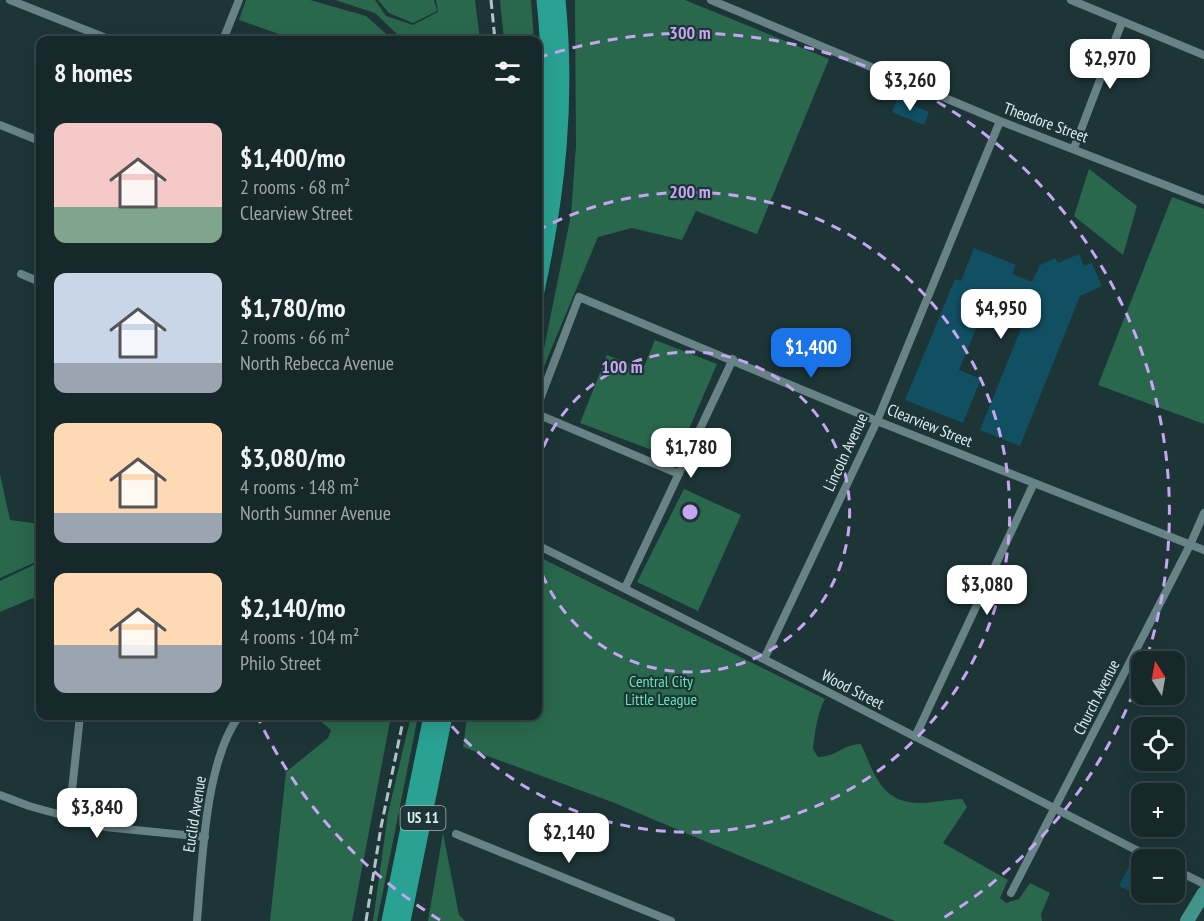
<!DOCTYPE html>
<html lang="en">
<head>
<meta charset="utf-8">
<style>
	body { margin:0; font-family:"PT Sans Narrow",sans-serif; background:#1f3031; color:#f1f3f6; height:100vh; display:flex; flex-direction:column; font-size:22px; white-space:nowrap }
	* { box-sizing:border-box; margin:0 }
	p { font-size:20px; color:#9ea6a8 }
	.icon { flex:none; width:33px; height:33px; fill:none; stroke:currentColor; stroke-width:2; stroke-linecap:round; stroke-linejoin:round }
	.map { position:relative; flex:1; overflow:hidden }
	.drawer { position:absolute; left:36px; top:36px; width:506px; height:684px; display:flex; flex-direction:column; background:#162829; border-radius:12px; box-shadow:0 6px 24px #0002,0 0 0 2px #354446 }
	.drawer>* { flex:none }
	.needle { width:39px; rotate:349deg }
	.controls { position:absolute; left:1131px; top:651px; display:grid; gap:12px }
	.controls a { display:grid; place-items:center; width:54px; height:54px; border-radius:12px; background:#162829; box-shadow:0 6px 24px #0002,0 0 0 2px #354446; font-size:30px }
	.price { position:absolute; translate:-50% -51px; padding:0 14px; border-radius:12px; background:#fff; color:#222; font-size:20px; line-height:39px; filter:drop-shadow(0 2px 3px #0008) }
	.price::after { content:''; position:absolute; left:50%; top:36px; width:18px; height:14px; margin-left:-9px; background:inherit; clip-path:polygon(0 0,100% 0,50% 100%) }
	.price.selected { background:#1a73e8; color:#fff }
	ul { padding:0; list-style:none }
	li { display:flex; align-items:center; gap:18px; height:150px; padding:0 18px }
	li span { display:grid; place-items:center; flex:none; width:168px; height:120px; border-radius:12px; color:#555 }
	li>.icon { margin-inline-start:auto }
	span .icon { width:72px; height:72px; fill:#fffc; stroke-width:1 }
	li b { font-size:26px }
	h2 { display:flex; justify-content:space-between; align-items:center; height:72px; padding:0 18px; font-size:26px }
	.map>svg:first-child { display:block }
	.green { fill:#29684d }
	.building { fill:#114f62 }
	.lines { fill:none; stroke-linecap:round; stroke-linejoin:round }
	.minor { stroke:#688385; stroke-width:8 }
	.primary { stroke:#43968d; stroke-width:14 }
	.motorway { stroke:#2aa293; stroke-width:15 }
	.rail { stroke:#b3c4c5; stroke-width:3; stroke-dasharray:9 4.5; stroke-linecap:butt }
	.ring { fill:none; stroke:#c6a6f0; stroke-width:3; stroke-dasharray:10 8 }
	.labels { text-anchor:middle; stroke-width:4.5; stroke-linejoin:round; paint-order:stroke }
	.shield { fill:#1d3537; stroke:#a3b5b6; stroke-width:1.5 }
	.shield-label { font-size:15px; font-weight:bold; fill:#ddeced }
	.street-label { font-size:16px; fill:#ddeced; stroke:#1d3537 }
	.park-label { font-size:16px; fill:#64e7af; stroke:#1d3537 }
	.centre { fill:#c6a6f0; stroke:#1d3537; stroke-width:3 }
	.ring-label { font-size:18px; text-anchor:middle; font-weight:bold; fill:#c6a6f0; stroke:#1d3537; stroke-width:4.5; stroke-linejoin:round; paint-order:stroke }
</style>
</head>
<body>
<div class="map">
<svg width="1204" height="921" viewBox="0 0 1204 921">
	<rect width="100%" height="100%" fill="#1d3537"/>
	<path class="green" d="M 246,0 L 310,0 L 366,16 L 393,40 L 296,40 L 239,20 Z
		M 335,0 L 375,0 L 386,16 L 413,25 L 438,12 L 436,0 L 475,0 L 480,40 L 403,40 L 375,13 Z
		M 378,0 L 434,0 L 437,11 L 413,23 L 389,13 Z
		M 500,0 L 531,0 L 534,40 L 504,40 Z
		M 575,0 L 685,0 L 829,59 L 757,234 L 696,211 L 682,240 L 632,228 L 598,237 L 537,383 L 571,215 L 576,146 Z
		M 1089,169 L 1137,206 L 1123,255 L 1074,216 Z
		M 1172,197 L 1204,209 L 1204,424 L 1098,385 Z
		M 655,340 L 717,364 L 676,459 L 580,423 L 607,355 L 643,369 Z
		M 0,474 L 10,520 L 40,524 L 40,560 L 0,578 Z
		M 684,489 L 741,515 L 698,611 L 637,582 Z
		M 537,556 L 825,699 C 817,713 815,733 813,749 L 818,757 C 839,756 841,745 861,744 C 875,774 880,802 919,803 C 933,803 948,799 962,799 L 967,807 L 943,843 L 1008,880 L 1000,898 L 1006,903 L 1019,899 L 1030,883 L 1050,893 L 1041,914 L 1042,921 L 895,921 L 612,802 L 463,747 L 467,716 L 537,716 Z
		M 40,562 L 40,595 L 0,612 L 0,581 Z
		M 314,716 L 391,716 L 352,921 L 270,921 L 286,772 L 328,738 L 331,730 Z
		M 411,716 L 418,716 L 377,921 L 373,921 L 388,813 Z
		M 443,833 L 459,915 L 465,921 L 428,921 Z"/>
	<path class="building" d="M 897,99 L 929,112 L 924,125 L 892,112 Z
		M 974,248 L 1016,265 L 1012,274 L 1032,282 L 1040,265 L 1055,258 L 1058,263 L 1079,254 L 1084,266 L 1092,263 L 1102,286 L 1080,296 L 1020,446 L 980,430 L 1028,311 L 990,295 L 959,370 L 981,379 L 963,423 L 905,400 L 955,279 L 961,281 Z
		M 1132,860 L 1142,865 L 1142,897 L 1119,886 Z"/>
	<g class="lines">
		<path class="minor" d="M 10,0 L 111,40
			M 711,0 L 1000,121 L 1204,200
			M 1071,0 L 1204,55
			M 223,40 L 239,0
			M 0,125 L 40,141
			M 1074,148 L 1122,22
			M 21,274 L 40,282
			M 537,407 L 579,297 L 877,421 L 1204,550
			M 537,414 L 679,474
			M 537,545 C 744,647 949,755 1156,860
			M 625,588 L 733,359
			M 764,659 L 877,421 L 1000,121
			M 915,737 L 1034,483
			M 0,795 L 29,806 L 105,827 L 205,837
			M 69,818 L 80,716
			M 456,834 L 671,921
			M 1174,869 L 1204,884
			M 1011,893 L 1190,545 L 1204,513
			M 197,921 C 202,864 205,761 239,716"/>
		<path class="primary" d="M 1187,921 L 1204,893"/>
		<path class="motorway" d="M 537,219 C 549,146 552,74 544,0
			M 537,291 C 558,194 568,99 558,0
			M 389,921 L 431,716
			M 403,921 L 445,716"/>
		<path class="rail" d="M 491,0 L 495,40
			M 366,921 L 381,827 L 404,716"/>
	</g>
	<g class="ring">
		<path d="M537 464A160 160 0 1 1 537 560"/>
		<path d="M537 231A320 320 0 1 1 443 716"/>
		<path d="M1140 676A479 479 0 0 1 940 920M440 920A479 479 0 0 1 258 718M538 58A479 479 0 0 1 1146 660"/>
	</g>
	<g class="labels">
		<rect class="shield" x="400.5" y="806" width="45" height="24" rx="4.5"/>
		<g class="shield-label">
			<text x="423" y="823">US 11</text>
		</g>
		<g class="street-label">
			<text transform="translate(1046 122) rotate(20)" y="6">Theodore Street</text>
			<text transform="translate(930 425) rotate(22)" y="6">Clearview Street</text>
			<text transform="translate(845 452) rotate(-65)" y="6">Lincoln Avenue</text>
			<text transform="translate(853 689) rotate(27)" y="6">Wood Street</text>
			<text transform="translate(1096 697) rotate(-63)" y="6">Church Avenue</text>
			<text transform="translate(194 814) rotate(-81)" y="6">Euclid Avenue</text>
		</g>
		<g class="park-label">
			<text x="661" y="687">Central City<tspan x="661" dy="18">Little League</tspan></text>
		</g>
	</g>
	<circle cx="690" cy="512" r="9" class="centre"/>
	<g class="ring-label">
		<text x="690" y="39">300 m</text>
		<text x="690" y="198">200 m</text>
		<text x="622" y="373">100 m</text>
	</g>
</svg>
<div class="controls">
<a><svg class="needle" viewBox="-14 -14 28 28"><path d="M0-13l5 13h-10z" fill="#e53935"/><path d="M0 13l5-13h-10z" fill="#9ea6a8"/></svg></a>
<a><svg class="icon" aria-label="locate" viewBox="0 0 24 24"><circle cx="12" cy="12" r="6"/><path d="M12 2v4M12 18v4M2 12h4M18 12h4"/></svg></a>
<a>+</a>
<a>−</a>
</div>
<b class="price" style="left:1110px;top:90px">$2,970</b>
<b class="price" style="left:910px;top:112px">$3,260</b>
<b class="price" style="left:1001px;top:340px">$4,950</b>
<b class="price selected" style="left:811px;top:379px">$1,400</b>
<b class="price" style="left:691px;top:479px">$1,780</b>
<b class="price" style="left:987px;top:616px">$3,080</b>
<b class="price" style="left:97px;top:839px">$3,840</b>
<b class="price" style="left:569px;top:864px">$2,140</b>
<section class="drawer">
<h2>8 homes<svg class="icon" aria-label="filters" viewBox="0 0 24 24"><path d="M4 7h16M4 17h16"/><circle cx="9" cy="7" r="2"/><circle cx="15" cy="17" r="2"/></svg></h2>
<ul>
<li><span style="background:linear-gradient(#f6c9c9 70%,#7fa58c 0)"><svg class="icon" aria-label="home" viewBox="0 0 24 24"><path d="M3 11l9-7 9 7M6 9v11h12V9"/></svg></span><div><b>$1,400/mo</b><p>2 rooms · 68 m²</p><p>Clearview Street</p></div></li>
<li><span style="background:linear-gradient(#c9d6e8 75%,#9aa5b1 0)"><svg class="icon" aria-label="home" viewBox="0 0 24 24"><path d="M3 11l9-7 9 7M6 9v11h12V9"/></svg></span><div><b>$1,780/mo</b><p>2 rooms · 66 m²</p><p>North Rebecca Avenue</p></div></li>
<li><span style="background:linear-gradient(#ffd9b3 75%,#9aa5b1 0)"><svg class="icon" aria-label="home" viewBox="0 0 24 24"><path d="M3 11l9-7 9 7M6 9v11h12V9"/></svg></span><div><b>$3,080/mo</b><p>4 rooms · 148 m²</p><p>North Sumner Avenue</p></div></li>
<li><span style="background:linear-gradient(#ffd9b3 60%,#9aa5b1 0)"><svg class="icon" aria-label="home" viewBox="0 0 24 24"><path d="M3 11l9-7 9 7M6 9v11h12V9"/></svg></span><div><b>$2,140/mo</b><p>4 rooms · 104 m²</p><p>Philo Street</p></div></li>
</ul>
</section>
</div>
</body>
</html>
